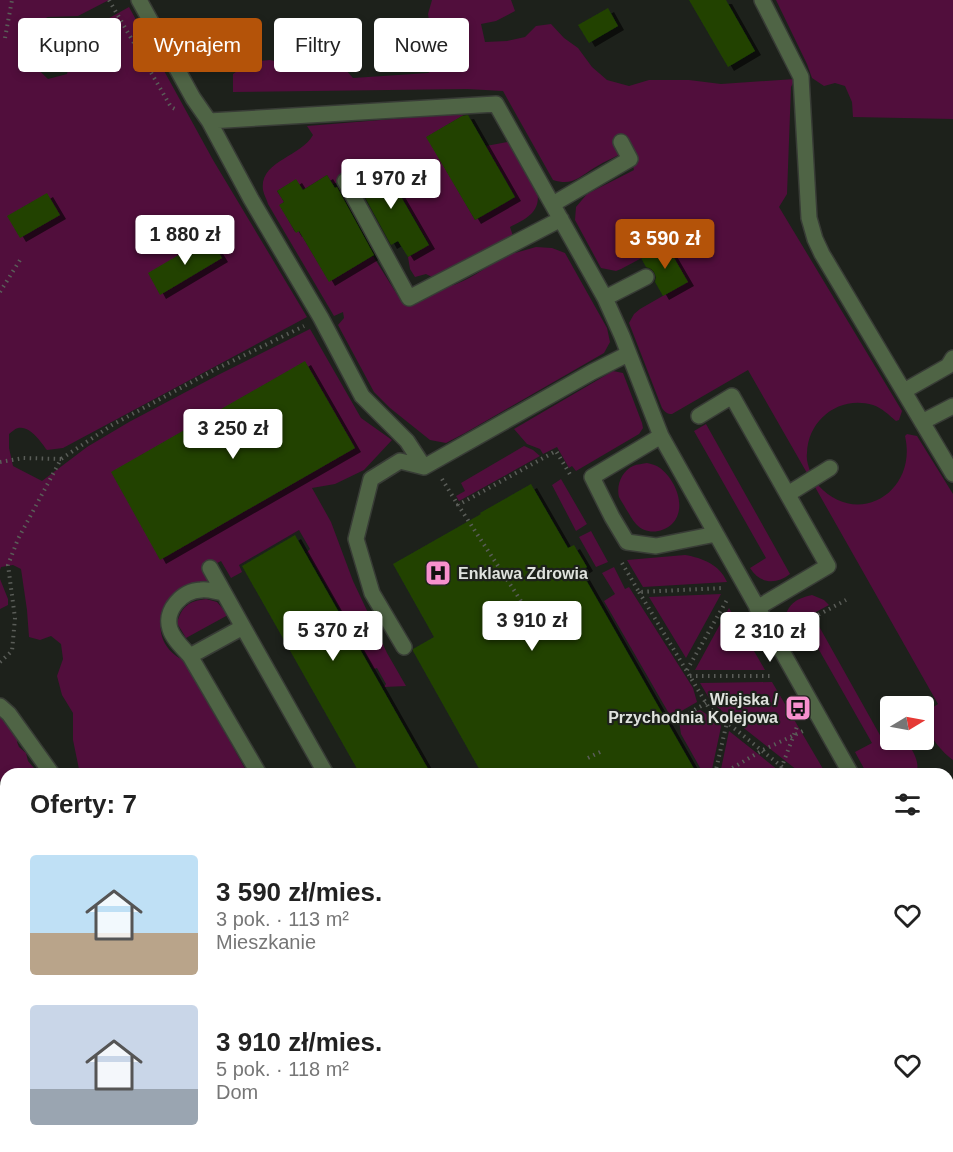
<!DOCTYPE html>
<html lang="pl">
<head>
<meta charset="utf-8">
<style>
	body { margin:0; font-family:Arial,sans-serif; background:#f6f6f6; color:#222; height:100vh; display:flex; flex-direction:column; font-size:22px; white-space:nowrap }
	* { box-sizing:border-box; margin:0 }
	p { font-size:20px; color:#767676 }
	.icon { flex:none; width:33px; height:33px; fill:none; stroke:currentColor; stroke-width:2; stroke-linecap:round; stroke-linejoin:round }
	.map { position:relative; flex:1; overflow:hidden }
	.sheet { position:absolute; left:0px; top:768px; width:954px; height:384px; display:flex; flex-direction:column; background:#fff; border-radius:18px 18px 0 0; box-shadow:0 3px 9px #0003 }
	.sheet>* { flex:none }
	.hud { position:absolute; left:18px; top:18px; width:600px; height:54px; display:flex; gap:12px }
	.needle { width:39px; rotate:80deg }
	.tools { position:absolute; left:880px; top:696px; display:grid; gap:12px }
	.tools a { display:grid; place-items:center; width:54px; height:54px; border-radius:6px; background:#fff; box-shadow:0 3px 9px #0003; font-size:30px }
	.price { position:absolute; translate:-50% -51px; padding:0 14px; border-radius:6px; background:#fff; color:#222; font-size:20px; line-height:39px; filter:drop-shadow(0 2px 3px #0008) }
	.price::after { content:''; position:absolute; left:50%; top:36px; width:18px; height:14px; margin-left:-9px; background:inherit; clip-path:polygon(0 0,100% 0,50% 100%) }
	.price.selected { background:#b45309; color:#fff }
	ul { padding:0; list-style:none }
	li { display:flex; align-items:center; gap:18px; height:150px; padding:0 30px }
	li span { display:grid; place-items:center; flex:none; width:168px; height:120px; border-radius:6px; color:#555 }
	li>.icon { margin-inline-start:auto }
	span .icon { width:72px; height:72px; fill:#fffc; stroke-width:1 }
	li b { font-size:26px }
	h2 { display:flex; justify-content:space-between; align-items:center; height:72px; padding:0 30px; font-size:26px }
	.tag { padding:0 21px; border-radius:6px; background:#fff; box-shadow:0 3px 9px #0003; font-size:21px; line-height:54px }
	.tag.selected { background:#b45309; color:#fff }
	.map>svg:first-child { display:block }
	.green { fill:#510e3c }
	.building { fill:#204304; filter:url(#shadow) }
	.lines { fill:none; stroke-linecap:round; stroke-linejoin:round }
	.minor-casing { stroke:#383c36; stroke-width:18 }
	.path { stroke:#5a5d58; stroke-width:4; stroke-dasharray:1.5 4.5; stroke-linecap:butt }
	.minor { stroke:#4f6445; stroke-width:15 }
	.labels { text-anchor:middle; stroke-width:4.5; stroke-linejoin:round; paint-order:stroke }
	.poi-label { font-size:16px; font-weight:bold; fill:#dfe2dd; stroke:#1d211b; text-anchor:start }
</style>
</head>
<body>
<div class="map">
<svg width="953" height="1152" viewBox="0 0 953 1152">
	<defs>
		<filter id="shadow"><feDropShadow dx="6" dy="4" stdDeviation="0" flood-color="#0009"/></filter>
	</defs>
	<rect width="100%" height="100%" fill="#1d211b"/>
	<path class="green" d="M 0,0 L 109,0 L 78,16 L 48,17 L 25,26 L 23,55 L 48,79 L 67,74 L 77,36 L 129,7 L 213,160 L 307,317 L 63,448 L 47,450 C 41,442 30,425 18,428 C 14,429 12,432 9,434 L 9,448 L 13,466 L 42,481 L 87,447 L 129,422 L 218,375 L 310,329 L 361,418 L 392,440 L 364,470 L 335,484 L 312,488 L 331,522 L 353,581 L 387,653 L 406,686 L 384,687 L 386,684 L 377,668 L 374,669 L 307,552 L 310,549 L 299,530 L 239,565 L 242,572 L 231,578 L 221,561 L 208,568 L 211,583 C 167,575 137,639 185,661 L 248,774 L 80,774 L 73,740 L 73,713 L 62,695 L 57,676 L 63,659 L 61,644 L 51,636 L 40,640 L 29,637 L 27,610 L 21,569 L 13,565 L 1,567 L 0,570 Z
		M 432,0 L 511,0 L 515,11 L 496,21 L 481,24 L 485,42 L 507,41 L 525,37 L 536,26 L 551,24 L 564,38 L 578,48 L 592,67 L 607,80 L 629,86 L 649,80 L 689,80 L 721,84 L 795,79 L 791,87 L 787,194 L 779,207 L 902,411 L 899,420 L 896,421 C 889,415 882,408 873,405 C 840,395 808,419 807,453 C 806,459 808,465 810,471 L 807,473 L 748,370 L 672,414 C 667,414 665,412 662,408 L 629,323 L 634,314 L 640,309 L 687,282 L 666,245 L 621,269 L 616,271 L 601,268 L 575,220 L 576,207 L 587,194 L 634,170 L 629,150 C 617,156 605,161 594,168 C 578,178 572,186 553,180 L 503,91 L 467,89 L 233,92 L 233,74 L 250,62 L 270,60 L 295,66 L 304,66 L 328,50 L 353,78 L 428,73 L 437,67 L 428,14 Z
		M 776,0 L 953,0 L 953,119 L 853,117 L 852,102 L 845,86 L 835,83 L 824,86 L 812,78 L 807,64 Z
		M 467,113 L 427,137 L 475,220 L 515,197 L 486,146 L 512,141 C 522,160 551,195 531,214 C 525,220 517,223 510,227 L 513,236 L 437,277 L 432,277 L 426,274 L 415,277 L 410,269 L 408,257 L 429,244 L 381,162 L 359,174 L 333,184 L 327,175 L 303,190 L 296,180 L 277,191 L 284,202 L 280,205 L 295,232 L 299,231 L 329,281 L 373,256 L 398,296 L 402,293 C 415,292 428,292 440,289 C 461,285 479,272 497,261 L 497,257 L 504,253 L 515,253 L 536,247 L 552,248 L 565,253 L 607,328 L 610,342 L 604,353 L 465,433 L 446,443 L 430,440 L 390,408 L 374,392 L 338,325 L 344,318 L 343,312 L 334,316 L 268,204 C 267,200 264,195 263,190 C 259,161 301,157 313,135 L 307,126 Z
		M 613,371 L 623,373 L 642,423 L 643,428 L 639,434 L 576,471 L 572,466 L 569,468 L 557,447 L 543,454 L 540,449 L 527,444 L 514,429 Z
		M 706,424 L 790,574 C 776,585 760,584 750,568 L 766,558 L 694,431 Z
		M 907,434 L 917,436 L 953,494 L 953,760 C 939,750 924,730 924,713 L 938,704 L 815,487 L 818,485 C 857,529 918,492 905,436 Z
		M 524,446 L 533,450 L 540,456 L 459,501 L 456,496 L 465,491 L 461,483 Z
		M 647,463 C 651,464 656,465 660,468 C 675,479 688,508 672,524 C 662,533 646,535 636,524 C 632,520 629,513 626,509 C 624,505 621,501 619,497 C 616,485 622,471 633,466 C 637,464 643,464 647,463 Z
		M 561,479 L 587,524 L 576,531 L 552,485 Z
		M 591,531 L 608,562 L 596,567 L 579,537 Z
		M 685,555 C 703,558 720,565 727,582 L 643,587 L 627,560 Z
		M 614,567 L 625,589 L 629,587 L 693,688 L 697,702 L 671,717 L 604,601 L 615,594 L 602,573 Z
		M 0,579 L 8,599 L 8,605 L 0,609 Z
		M 721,594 L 686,658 L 649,597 Z
		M 812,595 L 824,600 L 829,605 L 786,628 C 783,608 793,599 812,595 Z
		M 206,599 L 217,602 L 228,615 L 186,638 L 177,623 C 182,606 189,601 206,599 Z
		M 729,608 L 765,670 L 695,670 Z
		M 816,621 L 881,737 L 891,732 L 891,740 L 906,740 C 912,750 921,762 916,774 L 867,774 L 855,752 L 872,743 L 806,627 Z
		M 772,682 L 826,774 L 802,774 L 712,703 L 700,683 Z
		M 700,710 L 720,723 L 721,727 L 711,774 L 702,774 L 703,773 L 681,734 L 679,721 L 686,716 Z
		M 0,712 L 18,740 L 17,742 L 19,747 L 26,753 L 28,761 L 39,774 L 6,774 L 6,791 L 0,780 Z
		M 729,731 L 783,774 L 720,774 Z
		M 953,799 L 953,926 L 952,925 L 950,925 L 948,922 L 948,802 Z
		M 0,939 L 6,949 L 6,1046 L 0,1049 Z
		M 953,977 L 953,1152 L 810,1152 L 810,1146 L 948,1146 L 948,979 Z
		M 19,1146 L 117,1146 L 121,1152 L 8,1152 Z
		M 180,1146 L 266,1146 L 256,1152 L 183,1152 Z
		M 530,1146 L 795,1146 L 798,1152 L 530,1152 L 531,1151 Z"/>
	<path class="building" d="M 689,0 L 726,0 L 755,51 L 728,67 Z
		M 608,8 L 618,26 L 589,43 L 578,25 Z
		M 468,115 L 515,197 L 475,220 L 426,137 L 462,116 Z
		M 381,162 L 429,245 L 408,257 L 398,241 L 391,245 L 354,177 Z
		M 327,175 L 335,188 L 337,187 L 374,255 L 329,282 L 299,231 L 296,233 L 279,205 L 284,202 L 277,191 L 296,179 L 303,190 Z
		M 47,193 L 60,215 L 20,238 L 7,216 Z
		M 209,237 L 222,258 L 160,295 L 148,273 Z
		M 666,244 L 688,282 L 663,296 L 655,282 L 656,277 L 654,272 L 651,269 L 646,267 L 641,258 Z
		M 305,361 L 355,448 L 160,560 L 111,472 Z
		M 531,484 L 568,548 L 574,545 L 587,567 L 581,571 L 697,774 L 482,774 L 413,651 L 413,649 L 434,637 L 393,564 L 481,514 L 480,513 Z
		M 295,535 L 373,672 L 431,774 L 360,774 L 242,566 Z"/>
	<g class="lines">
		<g class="minor-casing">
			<path id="minor" d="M 139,0 L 193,98 L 209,121 L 251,199 L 321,318 L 362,396 L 407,441 L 424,467
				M 762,0 L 801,77 L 809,218 L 815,239 L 822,254 L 953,474
				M 209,121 L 496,104 L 605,298 L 622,336 L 661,436 L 851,774
				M 345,181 L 409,298 L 561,219
				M 553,204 L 630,159 L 621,142
				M 605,298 L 646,277
				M 904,391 L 948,366 L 953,358
				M 699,416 L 732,396 L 828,566 L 757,608
				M 922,422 L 953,406
				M 661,436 L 592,477 L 612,517 L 627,542 L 656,546 L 716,534
				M 788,494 L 830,468
				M 210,568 L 243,627
				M 404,647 L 372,593 L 356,539 L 371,479 L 400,461 L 424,467 L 592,372 L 628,354
				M 190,656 C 183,648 173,639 170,629 C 164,610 182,591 201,590 C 209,589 216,592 224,593
				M 0,706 L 9,714 L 52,774
				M 259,774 L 190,656 L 243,627 L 326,774
				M 0,901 L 6,911
				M 948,959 L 953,956
				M 141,1146 L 145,1152
				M 286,1152 L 297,1146"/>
		</g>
		<path class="path" d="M 109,0 L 171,107 L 175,109
			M 5,38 L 12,0
			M 0,292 L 20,260
			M 0,462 L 23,458 L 61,459
			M 442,479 L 458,505
			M 622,563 L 639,592 L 723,588
			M 639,592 L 709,708 L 791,774
			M 521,601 L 458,505 L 556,451 L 571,476
			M 792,629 L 846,600
			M 0,662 L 12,651 L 15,618 L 8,565 L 18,539 L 61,459 L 112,425 L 214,370 L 304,326
			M 687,670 L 728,598
			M 690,676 L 773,676
			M 674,722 L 706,703
			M 588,758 L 602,751
			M 715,774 L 727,722
			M 722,774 L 763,750 L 803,731
			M 779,774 L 798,724
			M 0,794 L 6,805
			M 0,808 L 6,819
			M 0,931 L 6,940
			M 171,1146 L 174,1152
			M 801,1146 L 805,1152
			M 88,1152 L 90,1146
			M 327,1152 L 339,1146"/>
		<use href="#minor" class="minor"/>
	</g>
	<defs>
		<g id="hospital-square" transform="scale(1.35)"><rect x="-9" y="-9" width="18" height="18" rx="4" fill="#f790ce" stroke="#1d211b"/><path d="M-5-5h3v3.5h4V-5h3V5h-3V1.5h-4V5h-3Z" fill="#111"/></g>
		<g id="bus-square" transform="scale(1.35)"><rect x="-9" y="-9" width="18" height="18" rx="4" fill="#f790ce" stroke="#1d211b"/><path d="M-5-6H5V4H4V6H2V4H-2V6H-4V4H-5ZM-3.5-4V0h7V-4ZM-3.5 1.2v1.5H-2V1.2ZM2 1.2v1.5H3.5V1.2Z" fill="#111"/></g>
	</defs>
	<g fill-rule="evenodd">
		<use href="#hospital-square" x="438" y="573"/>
		<use href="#bus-square" x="798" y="708"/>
	</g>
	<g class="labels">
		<g class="poi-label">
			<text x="458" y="579">Enklawa Zdrowia</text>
			<text x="778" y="705" text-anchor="end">Wiejska /<tspan x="778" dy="18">Przychodnia Kolejowa</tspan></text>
		</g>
	</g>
</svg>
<div class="tools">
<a><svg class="needle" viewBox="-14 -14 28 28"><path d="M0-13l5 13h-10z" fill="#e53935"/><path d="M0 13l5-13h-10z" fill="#767676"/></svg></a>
</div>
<b class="price" style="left:391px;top:210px">1 970 zł</b>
<b class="price" style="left:185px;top:266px">1 880 zł</b>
<b class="price selected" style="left:665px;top:270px">3 590 zł</b>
<b class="price" style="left:233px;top:460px">3 250 zł</b>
<b class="price" style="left:532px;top:652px">3 910 zł</b>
<b class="price" style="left:333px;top:662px">5 370 zł</b>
<b class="price" style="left:770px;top:663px">2 310 zł</b>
<div class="hud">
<a class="tag">Kupno</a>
<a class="tag selected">Wynajem</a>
<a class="tag">Filtry</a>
<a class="tag">Nowe</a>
</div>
<section class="sheet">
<h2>Oferty: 7<svg class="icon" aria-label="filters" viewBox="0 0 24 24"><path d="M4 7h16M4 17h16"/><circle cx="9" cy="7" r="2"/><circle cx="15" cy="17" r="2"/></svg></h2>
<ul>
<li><span style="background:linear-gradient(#bfe0f5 65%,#b9a48a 0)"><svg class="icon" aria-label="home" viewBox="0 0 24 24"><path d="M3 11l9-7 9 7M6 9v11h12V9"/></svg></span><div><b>3 590 zł/mies.</b><p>3 pok. · 113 m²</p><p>Mieszkanie</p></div><svg class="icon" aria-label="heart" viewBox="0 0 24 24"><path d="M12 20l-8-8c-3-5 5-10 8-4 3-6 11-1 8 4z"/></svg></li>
<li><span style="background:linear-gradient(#c9d6e8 70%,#9aa5b1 0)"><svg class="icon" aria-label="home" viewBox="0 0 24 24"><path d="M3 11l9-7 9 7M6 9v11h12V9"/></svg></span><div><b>3 910 zł/mies.</b><p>5 pok. · 118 m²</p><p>Dom</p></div><svg class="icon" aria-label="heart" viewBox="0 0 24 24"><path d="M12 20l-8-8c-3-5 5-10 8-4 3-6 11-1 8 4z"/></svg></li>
</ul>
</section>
</div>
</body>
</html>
